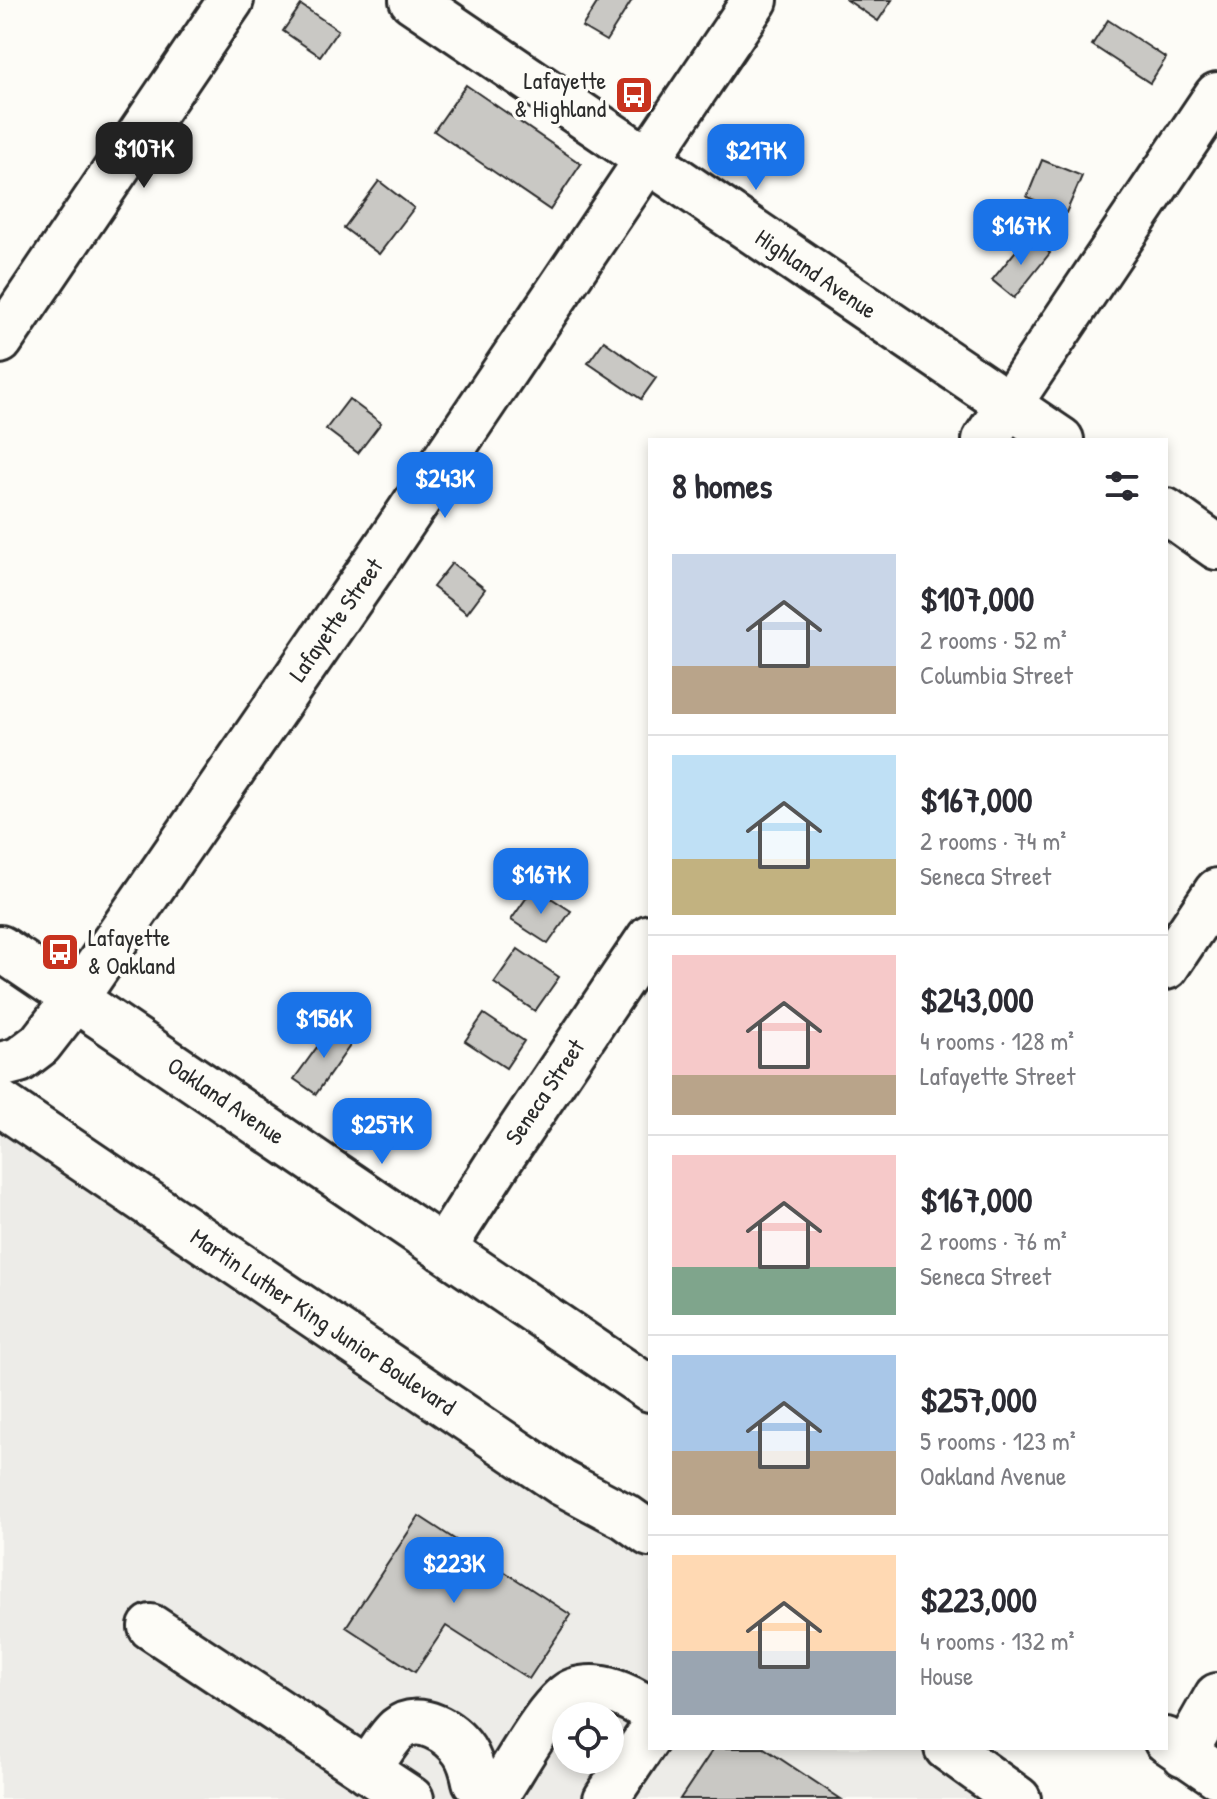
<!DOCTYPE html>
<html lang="en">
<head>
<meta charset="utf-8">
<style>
	body { margin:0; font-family:"Patrick Hand",sans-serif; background:#f2f2f3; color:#2b2b33; height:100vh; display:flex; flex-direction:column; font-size:30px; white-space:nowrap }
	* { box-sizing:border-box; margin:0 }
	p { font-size:26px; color:#7c7c81 }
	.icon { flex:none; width:44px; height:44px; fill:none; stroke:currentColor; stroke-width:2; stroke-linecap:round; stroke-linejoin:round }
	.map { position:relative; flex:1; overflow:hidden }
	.drawer { position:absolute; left:648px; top:438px; width:520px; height:1312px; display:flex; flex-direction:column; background:#fff; border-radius:0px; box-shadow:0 4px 12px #0003 }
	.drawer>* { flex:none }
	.fabs { position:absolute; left:552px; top:1702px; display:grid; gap:16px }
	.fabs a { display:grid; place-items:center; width:72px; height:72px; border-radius:50%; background:#fff; box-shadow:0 4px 12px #0003; font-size:40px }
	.price { position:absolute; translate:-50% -68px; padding:0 18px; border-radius:16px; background:#1a73e8; color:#fff; font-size:26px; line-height:52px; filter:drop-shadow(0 2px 4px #0008) }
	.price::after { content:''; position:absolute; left:50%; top:48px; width:24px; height:18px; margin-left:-12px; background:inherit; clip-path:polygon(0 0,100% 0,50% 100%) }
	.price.selected { background:#222; color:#fff }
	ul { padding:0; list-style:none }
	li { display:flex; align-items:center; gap:24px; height:200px; padding:0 24px }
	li+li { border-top:2px solid #e1e1e2 }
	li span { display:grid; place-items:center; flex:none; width:224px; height:160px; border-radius:0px; color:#555 }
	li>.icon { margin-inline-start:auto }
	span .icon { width:96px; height:96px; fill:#fffc; stroke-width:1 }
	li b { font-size:34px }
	h2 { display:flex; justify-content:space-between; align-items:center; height:96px; padding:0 24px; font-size:34px }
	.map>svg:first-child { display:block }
	.built { fill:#edece8; fill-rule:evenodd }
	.building { fill:#c9c8c4; stroke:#2b2b2b; stroke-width:2 }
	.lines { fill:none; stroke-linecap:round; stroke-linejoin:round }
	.minor-casing { stroke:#2b2b2b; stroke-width:50 }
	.major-casing { stroke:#2b2b2b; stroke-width:50 }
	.minor { stroke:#fdfcf7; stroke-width:44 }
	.major { stroke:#fdfcf7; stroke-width:44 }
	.labels { text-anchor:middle; stroke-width:7; stroke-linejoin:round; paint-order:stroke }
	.poi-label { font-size:24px; fill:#2b2b2b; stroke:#fdfcf7; text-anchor:end }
	.street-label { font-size:24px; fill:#2b2b2b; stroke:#fdfcf7 }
</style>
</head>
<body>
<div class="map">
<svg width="1217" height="1799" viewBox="0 0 1217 1799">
	<rect width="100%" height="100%" fill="#fdfcf7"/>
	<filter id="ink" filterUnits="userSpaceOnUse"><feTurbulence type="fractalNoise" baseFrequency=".0125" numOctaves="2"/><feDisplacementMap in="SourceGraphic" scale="16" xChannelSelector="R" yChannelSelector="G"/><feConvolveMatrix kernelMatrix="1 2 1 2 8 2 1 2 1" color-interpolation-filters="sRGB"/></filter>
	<g filter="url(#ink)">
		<path class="built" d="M 0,1103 L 650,1534 L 650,1748 L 947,1748 L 1018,1799 L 0,1799 ZM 566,1716 L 610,1716 L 610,1760 L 566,1760 Z"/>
		<path class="building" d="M 599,0 L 632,0 L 606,41 L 582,27 Z
			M 847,0 L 892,0 L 878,21 Z
			M 301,5 L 338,30 L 320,56 L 283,31 Z
			M 1108,20 L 1166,58 L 1150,83 L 1092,45 Z
			M 466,85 L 581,164 L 550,210 L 434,131 Z
			M 1042,160 L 1082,176 L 1066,213 L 1027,197 Z
			M 379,181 L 414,208 L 379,254 L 344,228 Z
			M 1028,236 L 1050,253 L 1014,298 L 992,280 Z
			M 604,341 L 656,378 L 641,399 L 588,363 Z
			M 349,399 L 381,423 L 358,453 L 326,429 Z
			M 452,563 L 485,589 L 467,613 L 433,587 Z
			M 534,887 L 571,911 L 548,944 L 511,920 Z
			M 518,949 L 559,977 L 535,1011 L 494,983 Z
			M 484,1014 L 524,1041 L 506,1068 L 465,1041 Z
			M 333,1025 L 354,1040 L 316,1094 L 294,1079 Z
			M 419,1516 L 571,1615 L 529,1679 L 446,1626 L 415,1672 L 346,1627 Z
			M 714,1748 L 764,1748 L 841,1799 L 680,1799 Z"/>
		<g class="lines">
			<g class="minor-casing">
				<path id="minor" d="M 412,0 L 1061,440
					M 0,341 L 231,0
					M 985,440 L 1217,95
					M 1166,511 L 1217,547
					M 0,948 L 650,1389
					M 1166,967 L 1217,891
					M 75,999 L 384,550 L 755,0
					M 443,1249 L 500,1160 L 650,937
					M 151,1627 L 411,1799
					M 1166,1740 L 1217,1775
					M 1184,1754 L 1217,1696
					M 368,1771 C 377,1757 386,1740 398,1729 C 419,1712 451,1732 464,1751 C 470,1760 473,1771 475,1781
					M 500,1789 C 514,1768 552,1698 574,1691 C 601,1682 628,1696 650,1710
					M 606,1799 L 650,1734"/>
			</g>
			<g class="major-casing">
				<path id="major" d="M 0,1065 L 19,1060 L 40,1044 L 75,999
					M 0,1103 L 562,1483 L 626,1517 L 650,1534
					M 947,1748 L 1018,1799"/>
			</g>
			<use href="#minor" class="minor"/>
			<use href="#major" class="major"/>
		</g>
	</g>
	<defs>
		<g id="bus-square" transform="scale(2)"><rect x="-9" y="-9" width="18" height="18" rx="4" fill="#c8321e" stroke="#fdfcf7"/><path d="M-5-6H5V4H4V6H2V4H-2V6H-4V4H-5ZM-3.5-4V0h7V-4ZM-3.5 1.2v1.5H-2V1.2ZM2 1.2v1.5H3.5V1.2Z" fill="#fff"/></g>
	</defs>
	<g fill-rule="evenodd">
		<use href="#bus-square" x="634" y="95"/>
		<use href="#bus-square" x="60" y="952"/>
	</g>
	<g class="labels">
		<g class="poi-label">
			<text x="606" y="89">Lafayette<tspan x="606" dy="28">&amp; Highland</tspan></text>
			<text x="88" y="946" text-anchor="start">Lafayette<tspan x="88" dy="28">&amp; Oakland</tspan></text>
		</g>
		<g class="street-label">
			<text transform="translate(816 274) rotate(34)" y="8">Highland Avenue</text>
			<text transform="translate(336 620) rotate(-55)" y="8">Lafayette Street</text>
			<text transform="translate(545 1092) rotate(-56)" y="8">Seneca Street</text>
			<text transform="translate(226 1101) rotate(34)" y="8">Oakland Avenue</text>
			<text transform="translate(323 1322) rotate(34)" y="8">Martin Luther King Junior Boulevard</text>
		</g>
	</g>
</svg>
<div class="fabs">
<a><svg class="icon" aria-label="locate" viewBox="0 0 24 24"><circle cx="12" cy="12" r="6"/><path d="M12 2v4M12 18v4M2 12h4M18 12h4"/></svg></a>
</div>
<b class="price selected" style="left:144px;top:190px">$107K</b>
<b class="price" style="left:756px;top:192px">$217K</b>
<b class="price" style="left:1021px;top:267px">$167K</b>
<b class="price" style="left:445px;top:520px">$243K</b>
<b class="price" style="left:541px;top:916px">$167K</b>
<b class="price" style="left:324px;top:1060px">$156K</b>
<b class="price" style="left:382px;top:1166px">$257K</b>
<b class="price" style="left:454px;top:1605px">$223K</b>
<section class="drawer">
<h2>8 homes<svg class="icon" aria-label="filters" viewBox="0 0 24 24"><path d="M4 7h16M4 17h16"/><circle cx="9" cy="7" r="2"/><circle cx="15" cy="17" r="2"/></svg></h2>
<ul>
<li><span style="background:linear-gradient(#c9d6e8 70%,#b9a48a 0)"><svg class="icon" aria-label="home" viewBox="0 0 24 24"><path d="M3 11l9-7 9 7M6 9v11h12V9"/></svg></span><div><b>$107,000</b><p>2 rooms · 52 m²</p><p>Columbia Street</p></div></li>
<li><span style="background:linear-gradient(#bfe0f5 65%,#c2b280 0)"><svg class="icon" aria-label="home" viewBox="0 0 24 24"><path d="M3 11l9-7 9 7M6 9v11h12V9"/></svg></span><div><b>$167,000</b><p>2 rooms · 74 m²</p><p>Seneca Street</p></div></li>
<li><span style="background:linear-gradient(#f6c9c9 75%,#b9a48a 0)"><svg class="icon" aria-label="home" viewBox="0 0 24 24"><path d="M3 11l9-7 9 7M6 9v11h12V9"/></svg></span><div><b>$243,000</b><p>4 rooms · 128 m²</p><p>Lafayette Street</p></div></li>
<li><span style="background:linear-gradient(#f6c9c9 70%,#7fa58c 0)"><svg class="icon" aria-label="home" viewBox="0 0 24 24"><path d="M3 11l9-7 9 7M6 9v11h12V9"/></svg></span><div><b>$167,000</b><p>2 rooms · 76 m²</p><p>Seneca Street</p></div></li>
<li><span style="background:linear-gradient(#a9c7e8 60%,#b9a48a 0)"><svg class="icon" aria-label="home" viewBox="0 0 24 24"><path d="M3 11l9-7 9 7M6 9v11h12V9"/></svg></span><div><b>$257,000</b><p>5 rooms · 123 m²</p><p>Oakland Avenue</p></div></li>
<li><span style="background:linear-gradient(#ffd9b3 60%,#9aa5b1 0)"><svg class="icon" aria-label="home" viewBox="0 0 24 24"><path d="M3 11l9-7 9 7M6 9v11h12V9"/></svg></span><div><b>$223,000</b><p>4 rooms · 132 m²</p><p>House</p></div></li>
</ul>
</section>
</div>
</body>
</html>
